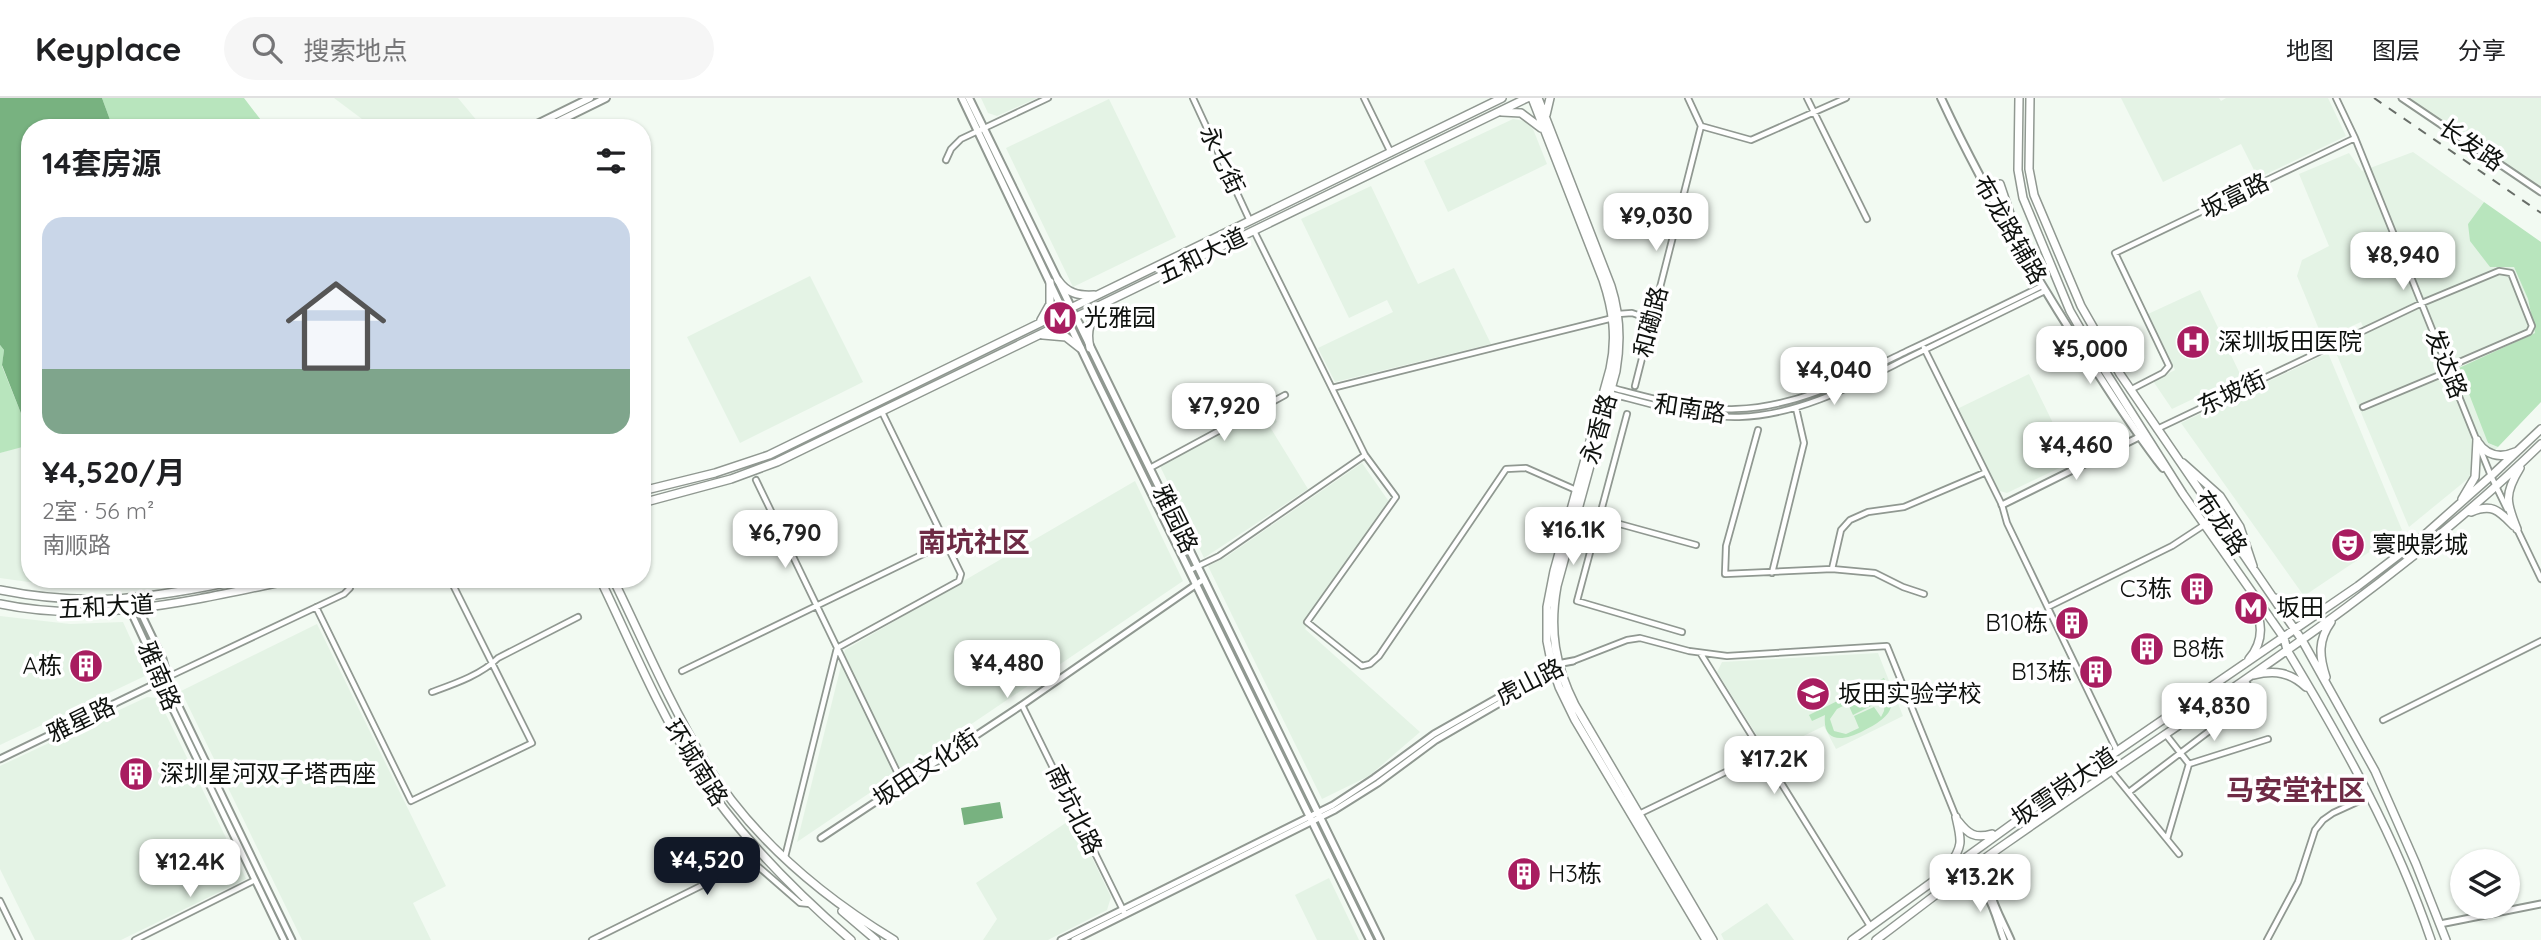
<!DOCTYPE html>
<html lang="zh">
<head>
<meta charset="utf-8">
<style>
	body { margin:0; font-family:Quicksand,"Noto Sans SC",sans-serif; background:#f6f6f6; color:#202124; height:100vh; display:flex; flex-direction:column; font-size:26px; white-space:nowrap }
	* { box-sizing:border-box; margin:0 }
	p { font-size:23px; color:#757577 }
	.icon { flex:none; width:38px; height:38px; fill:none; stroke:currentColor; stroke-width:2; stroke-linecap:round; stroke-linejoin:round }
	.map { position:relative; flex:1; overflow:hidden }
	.details { position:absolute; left:21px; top:21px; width:630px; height:469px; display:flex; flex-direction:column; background:#fff; border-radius:28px; box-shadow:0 2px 5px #0004 }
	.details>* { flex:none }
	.fabs { position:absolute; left:2450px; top:751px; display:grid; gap:14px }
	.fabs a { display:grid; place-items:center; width:70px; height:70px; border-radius:50%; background:#fff; box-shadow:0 2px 5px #0004; font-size:35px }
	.price { position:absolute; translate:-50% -60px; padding:0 16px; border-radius:14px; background:#fff; color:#222; font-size:23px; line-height:46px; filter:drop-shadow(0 2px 4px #0008) }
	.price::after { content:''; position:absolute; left:50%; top:42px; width:21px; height:16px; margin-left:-10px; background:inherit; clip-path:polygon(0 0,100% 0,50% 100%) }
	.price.on { background:#111827; color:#fff }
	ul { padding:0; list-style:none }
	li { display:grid; align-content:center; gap:14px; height:371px; padding:0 21px }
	li span { display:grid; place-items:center; height:217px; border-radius:21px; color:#555 }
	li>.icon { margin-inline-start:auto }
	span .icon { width:126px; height:126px; fill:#fffc; stroke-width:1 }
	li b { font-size:30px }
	h2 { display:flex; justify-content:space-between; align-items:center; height:84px; padding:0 21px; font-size:30px }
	header { display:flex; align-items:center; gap:42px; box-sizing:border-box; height:98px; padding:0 35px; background:#fff; border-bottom:2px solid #e0e0e0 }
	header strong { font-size:33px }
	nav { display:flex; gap:38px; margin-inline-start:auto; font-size:24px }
	.search { width:490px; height:63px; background:#f6f6f6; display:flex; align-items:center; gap:18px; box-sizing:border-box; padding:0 24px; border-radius:38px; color:#757577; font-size:26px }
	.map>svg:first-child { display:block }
	.built { fill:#e4f3e5 }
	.green { fill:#b8e5bd; fill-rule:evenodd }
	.water { fill:#78b280 }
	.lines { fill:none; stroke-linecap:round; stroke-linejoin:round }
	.minor-casing { stroke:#909891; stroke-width:8 }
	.tertiary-casing { stroke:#909891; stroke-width:9 }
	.secondary-casing { stroke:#909891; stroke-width:10 }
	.primary-casing { stroke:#909891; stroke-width:10 }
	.minor { stroke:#fff; stroke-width:4.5 }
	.tertiary { stroke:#fff; stroke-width:5 }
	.secondary { stroke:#fff; stroke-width:6 }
	.primary { stroke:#fff; stroke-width:7 }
	.rail { stroke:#686d68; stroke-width:2; stroke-dasharray:9 9; stroke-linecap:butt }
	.labels { text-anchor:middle; stroke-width:7; stroke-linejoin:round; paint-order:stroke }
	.street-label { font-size:24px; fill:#0e110e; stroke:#fff }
	.poi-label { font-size:24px; fill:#0e110e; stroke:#fff; text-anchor:start }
	.quarter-label { font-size:28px; font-weight:bold; fill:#6e2b45; stroke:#fff }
</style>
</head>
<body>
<header>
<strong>Keyplace</strong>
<div class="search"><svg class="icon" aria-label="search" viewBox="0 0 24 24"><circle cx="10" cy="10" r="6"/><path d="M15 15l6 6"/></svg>搜索地点</div>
<nav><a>地图</a><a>图层</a><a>分享</a></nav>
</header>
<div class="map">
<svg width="2541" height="842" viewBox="0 0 2541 842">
	<rect width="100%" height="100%" fill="#f2faf2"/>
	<path class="built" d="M 334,0 L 458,0 L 483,30 L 374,30 Z
		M 981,0 L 1037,0 L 997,18 L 988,15 Z
		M 2121,0 L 2219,0 L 2221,3 L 2226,0 L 2328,0 L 2346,38 L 2258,80 L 2241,46 L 2163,84 Z
		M 2408,0 L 2541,0 L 2541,91 Z
		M 1109,1 L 1176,139 L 1073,189 L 1006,50 Z
		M 1513,21 L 1525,23 L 1533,31 L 1547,66 L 1448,114 L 1424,63 Z
		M 2413,54 L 2484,104 L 2468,126 L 2490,169 L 2514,169 L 2528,201 L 2535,235 L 2487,345 L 2498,349 L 2475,375 L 2409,429 L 2334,250 L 2366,236 L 2361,224 L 2323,241 L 2297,178 L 2302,162 L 2329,148 L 2299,76 L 2349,55 L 2362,73 Z
		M 1371,88 L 1418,186 L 1454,170 L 1491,246 L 1335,284 L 1318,250 L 1393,214 L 1387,202 L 1349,220 L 1301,121 Z
		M 810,178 L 863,284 L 740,345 L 687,239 Z
		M 2200,192 L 2241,278 L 2172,311 L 2153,283 L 2175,272 L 2148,216 Z
		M 2328,255 L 2402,432 L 2304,498 L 2181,325 Z
		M 2029,276 L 2072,364 L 2007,395 L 1996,392 L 1957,311 Z
		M 1269,309 L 1277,324 L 1270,329 L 1308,391 L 1204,460 L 1160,368 Z
		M 26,347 L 30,353 L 30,481 L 117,481 L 124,490 L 64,489 L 0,480 L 0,355 Z
		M 1362,365 L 1392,408 L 1305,531 L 1420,634 L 1369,678 L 1322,701 L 1208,468 L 1226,459 Z
		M 1135,383 L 1183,483 L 797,744 L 845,552 Z
		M 0,518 L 70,526 L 123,524 L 147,577 L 0,647 Z
		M 317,526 L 446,788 L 413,805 L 431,842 L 302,842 L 181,593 Z
		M 1878,555 L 1903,618 L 1836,651 L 1824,628 L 1768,655 L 1717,574 L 1722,564 Z
		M 147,599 L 158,600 L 246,781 L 121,842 L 35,842 L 0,771 L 0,668 Z
		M 1073,720 L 1111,799 L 1107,812 L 1048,842 L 983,842 L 997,821 L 976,785 Z
		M 1329,780 L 1359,842 L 1317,842 L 1295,797 Z
		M 1767,805 L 1794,842 L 1724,842 L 1721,836 Z"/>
	<path class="green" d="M 102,0 L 244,0 L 267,30 L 113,30 Z
		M 2484,104 L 2541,144 L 2541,304 L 2498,349 L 2488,345 L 2459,270 L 2535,235 L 2528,201 L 2514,169 L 2490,169 L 2470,143 L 2468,126 Z
		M 0,247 L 4,252 L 2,268 L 22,318 L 26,347 L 30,348 L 30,353 L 26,348 L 0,355 Z
		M 1884,580 L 1887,586 L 1878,591 C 1907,608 1881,624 1863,633 C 1844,643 1822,646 1825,617 L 1812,623 L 1809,617 ZM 1872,595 L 1878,596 L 1885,604 L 1884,613 L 1881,619 L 1874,609 L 1854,618 L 1859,630 L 1846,636 L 1834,633 L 1830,621 L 1837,611 L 1867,596 L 1848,606 L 1853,617 L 1873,607 L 1868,596 Z"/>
	<path class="water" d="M 0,0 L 102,0 L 113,30 L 30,30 L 30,348 L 26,347 L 22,318 L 2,267 L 4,252 L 0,247 Z
		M 1000,704 L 1003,720 L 964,727 L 961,710 Z"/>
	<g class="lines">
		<g class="minor-casing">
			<path id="minor" d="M 1193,0 L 1250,123
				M 1364,0 L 1391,55
				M 1807,0 L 1867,121
				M 2336,0 L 2355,40 L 2491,378 L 2507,411
				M 1701,28 L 1751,42 L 1846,0
				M 946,62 L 951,51 L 961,41 L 1048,0
				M 1254,133 L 1365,357 L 1396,399 L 1307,524 L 1362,568 L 1370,566 L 1379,558 L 1506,371 L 1526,370 L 1576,392
				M 1618,216 L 1632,215 L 1652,222
				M 1924,250 L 2002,407 L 2007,425 L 2117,653
				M 1635,288 L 1701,28 L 1688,0
				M 1609,289 C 1651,300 1693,313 1736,311 C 1798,309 1852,280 1907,253 C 1952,232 1997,210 2042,188
				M 1332,290 L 1613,220
				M 2130,292 L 2163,275 L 2169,268 L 2115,155 L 2355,40
				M 1608,295 C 1651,306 1694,320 1739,319 C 1801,317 1856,286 1910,259 C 1955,237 2000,215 2045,193
				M 2363,309 L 2449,273
				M 1627,316 L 1577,503 L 1682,534
				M 2157,331 L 2422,205 L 2499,173 L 2511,175 L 2532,228 L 2529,234 L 2448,269
				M 1758,332 L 1726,448 L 1725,476 L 1832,471 L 1875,475 L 1903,489 L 1924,496
				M 1150,370 L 1285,297
				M 756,382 L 903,686
				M 1576,414 L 1696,447
				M 2517,431 L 2541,481
				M 1832,471 L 1841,432 L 1850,422 L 1868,414 L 1904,409 L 1984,375
				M 1190,472 L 1219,458 L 1365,357
				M 1772,475 L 1804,345 L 1796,310
				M 316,509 L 411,703 L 532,645 L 450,481
				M 2048,509 L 2172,448 L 2204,427
				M 1701,556 L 1870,828
				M 1573,563 L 1627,542 L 1640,540 L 1689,553 L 1727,558 L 1887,548 L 1956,719
				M 682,573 L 946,445
				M 168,579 L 344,496 L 350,490 L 349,481
				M 432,594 C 454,586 481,577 498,560 L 578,519
				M 1022,607 L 1124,814
				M 2383,622 L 2541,543
				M 2167,638 L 2189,666
				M 2112,674 L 2179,756
				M 2129,694 L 2254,599 L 2245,581
				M 1639,716 L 1763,656
				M 2167,741 L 2189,666 L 2268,641
				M 785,759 L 837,550 L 959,483 L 961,476 L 882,314
				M 0,803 L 19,842
				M 135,842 L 255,782
				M 592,842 L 745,766 L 755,766 L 761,771 L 800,805 L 810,806
				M 2267,842 L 2298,784 L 2315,732 L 2323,722 L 2333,715 L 2370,698"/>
		</g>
		<g class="tertiary-casing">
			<path id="tertiary" d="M 2402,0 L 2541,94
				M 2002,407 L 2139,339
				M 132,502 L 139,511 L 163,561 L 172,594 L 292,842
				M 131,508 L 130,512 L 157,570 L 166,597 L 284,842
				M 0,661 L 161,583
				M 821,740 L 1022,607 L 1204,481
				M 1992,756 C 1978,783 2000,816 2011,842
				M 1960,781 C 1987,774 1996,822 2004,842
				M 2440,826 L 2541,806
				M 1061,842 L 1333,707 L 1374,680 L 1434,636 L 1557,566 L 1573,563
				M 1074,842 L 1335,712 L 1378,685 L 1436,642 L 1555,573"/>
		</g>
		<g class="secondary-casing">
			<path id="secondary" d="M 962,0 L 1096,282 L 1370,842
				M 969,0 L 1380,842
				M 1941,0 C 1982,88 2030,170 2082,251 C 2108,291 2133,332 2163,370
				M 529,30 L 590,0
				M 545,30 L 606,0"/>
		</g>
		<g class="primary-casing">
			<path id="primary" d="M 1532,0 L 1603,182 C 1613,212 1617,240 1610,271 L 1554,473 L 1547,509 L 1547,543 L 1552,568 L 1559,589 L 1575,622 L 1706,842
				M 1538,0 L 1611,188 C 1620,216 1621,244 1616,273 L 1557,488 C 1549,532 1555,568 1575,607 L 1713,842
				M 2019,0 L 2018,72 L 2023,100 L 2070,213 L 2100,265 L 2183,396 L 2284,540 L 2287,552 C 2343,645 2396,739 2431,842
				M 2030,0 L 2029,71 L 2034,97 L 2081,208 L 2120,276 L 2302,542 L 2375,673 L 2416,766 L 2446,842
				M 1502,14 L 1521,15 L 1541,30
				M 1546,17 L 1550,0
				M 2000,86 L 2025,160
				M 1058,182 C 1067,195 1078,198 1094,197
				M 1041,222 L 1050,206 L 1050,184
				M 1043,237 L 1066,239 L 1080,250
				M 1090,250 C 1086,232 1090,222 1102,210
				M 2477,343 C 2486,357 2499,361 2515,354
				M 2183,365 L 2220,398 L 2240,429 L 2253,468
				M 642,393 L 715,375 L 769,357 L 1502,0
				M 2462,401 L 2475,379 L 2477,342
				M 642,405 L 731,381 L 777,364 L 1527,0
				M 2471,414 C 2493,405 2499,413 2514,428
				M 2517,431 C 2506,404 2504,396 2520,370
				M 600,481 C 630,543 657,609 694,668 C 735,734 792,791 851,842
				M 613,481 C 642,540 668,602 702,659 C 748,736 818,796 894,842
				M 0,492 C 89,510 156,500 244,481
				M 2275,500 C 2290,512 2304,517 2322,510
				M 0,506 C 99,527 198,501 295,481
				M 2249,561 C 2266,541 2261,523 2253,500
				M 2253,577 C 2275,572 2290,574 2306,589
				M 2326,579 C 2319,558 2318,542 2331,524
				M 1958,723 C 1968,736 1975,741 1992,736
				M 1949,767 C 1964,748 1961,741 1956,719
				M 842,813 L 876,842
				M 1852,842 L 2037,708 L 2358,488 L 2421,440 L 2491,378 L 2541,331
				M 1876,842 C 1920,809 1963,775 2008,744 C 2189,617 2382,501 2541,346"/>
		</g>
		<use href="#minor" class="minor"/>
		<use href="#tertiary" class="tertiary"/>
		<use href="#secondary" class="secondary"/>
		<use href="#primary" class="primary"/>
		<path class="rail" d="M 2374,0 L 2541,115"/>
	</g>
	<defs>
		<g id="metro-disc" transform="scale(1.75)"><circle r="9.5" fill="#a81d60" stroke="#fff"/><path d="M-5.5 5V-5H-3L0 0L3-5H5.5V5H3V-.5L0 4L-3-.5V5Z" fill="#fff"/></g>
		<g id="hospital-disc" transform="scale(1.75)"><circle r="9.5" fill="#a81d60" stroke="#fff"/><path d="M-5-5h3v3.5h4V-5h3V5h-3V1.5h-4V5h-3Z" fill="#fff"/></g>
		<g id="theatre-disc" transform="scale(1.75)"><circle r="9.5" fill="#a81d60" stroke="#fff"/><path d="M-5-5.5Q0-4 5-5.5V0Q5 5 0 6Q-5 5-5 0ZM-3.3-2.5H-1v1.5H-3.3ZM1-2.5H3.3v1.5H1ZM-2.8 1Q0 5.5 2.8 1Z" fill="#fff"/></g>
		<g id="building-disc" transform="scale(1.75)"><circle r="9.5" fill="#a81d60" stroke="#fff"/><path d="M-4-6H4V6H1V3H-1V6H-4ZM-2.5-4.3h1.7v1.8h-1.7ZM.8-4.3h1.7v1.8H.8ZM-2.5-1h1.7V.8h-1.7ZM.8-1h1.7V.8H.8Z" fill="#fff"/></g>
		<g id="school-disc" transform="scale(1.75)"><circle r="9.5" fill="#a81d60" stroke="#fff"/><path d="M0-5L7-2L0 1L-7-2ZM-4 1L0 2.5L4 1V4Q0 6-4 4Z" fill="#fff"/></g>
	</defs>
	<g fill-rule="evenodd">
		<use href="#metro-disc" x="1060" y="220"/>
		<use href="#hospital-disc" x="2193" y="244"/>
		<use href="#theatre-disc" x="2348" y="447"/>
		<use href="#building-disc" x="2197" y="491"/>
		<use href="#metro-disc" x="2251" y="510"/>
		<use href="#building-disc" x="2072" y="525"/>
		<use href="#building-disc" x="2147" y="551"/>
		<use href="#building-disc" x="86" y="568"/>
		<use href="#building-disc" x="2096" y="574"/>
		<use href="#school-disc" x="1813" y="596"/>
		<use href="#building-disc" x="136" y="676"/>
		<use href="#building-disc" x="1524" y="776"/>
	</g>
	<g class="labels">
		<g class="street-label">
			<text transform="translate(2471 47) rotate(34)" y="8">长发路</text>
			<text transform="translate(1222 62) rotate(65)" y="8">永七街</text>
			<text transform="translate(2235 98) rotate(-26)" y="8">坂富路</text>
			<text transform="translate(2010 132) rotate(60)" y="8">布龙路辅路</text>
			<text transform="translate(1202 158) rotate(-26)" y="8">五和大道</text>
			<text transform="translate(1651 224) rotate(-76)" y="8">和磡路</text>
			<text transform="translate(2446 266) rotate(68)" y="8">发达路</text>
			<text transform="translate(2232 295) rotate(-25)" y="8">东坡街</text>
			<text transform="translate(1690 311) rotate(9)" y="8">和南路</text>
			<text transform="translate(1599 331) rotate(-74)" y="8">永香路</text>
			<text transform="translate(1175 421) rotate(64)" y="8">雅园路</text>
			<text transform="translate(2221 425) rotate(56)" y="8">布龙路</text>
			<text transform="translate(106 509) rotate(-3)" y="8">五和大道</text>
			<text transform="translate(159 578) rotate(67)" y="8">雅南路</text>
			<text transform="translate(1530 584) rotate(-27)" y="8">虎山路</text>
			<text transform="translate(81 622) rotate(-26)" y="8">雅星路</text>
			<text transform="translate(696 665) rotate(58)" y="8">环城南路</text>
			<text transform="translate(926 670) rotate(-33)" y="8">坂田文化街</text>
			<text transform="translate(2064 689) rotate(-34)" y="8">坂雪岗大道</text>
			<text transform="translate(1074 712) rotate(64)" y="8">南坑北路</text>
		</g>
		<g class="poi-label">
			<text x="1084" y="228">光雅园</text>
			<text x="2218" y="252">深圳坂田医院</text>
			<text x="2372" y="455">寰映影城</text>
			<text x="2172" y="499" text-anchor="end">C3栋</text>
			<text x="2276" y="518">坂田</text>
			<text x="2048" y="533" text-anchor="end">B10栋</text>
			<text x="2172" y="559">B8栋</text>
			<text x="62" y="576" text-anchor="end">A栋</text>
			<text x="2072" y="582" text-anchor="end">B13栋</text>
			<text x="1838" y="604">坂田实验学校</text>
			<text x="160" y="684">深圳星河双子塔西座</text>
			<text x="1548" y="784">H3栋</text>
		</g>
		<g class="quarter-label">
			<text x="974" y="454">南坑社区</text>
			<text x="2296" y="702">马安堂社区</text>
		</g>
	</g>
</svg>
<div class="fabs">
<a><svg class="icon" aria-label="layers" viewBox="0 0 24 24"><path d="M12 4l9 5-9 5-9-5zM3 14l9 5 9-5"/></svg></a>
</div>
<b class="price" style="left:1656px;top:155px">¥9,030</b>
<b class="price" style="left:2403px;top:194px">¥8,940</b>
<b class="price" style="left:2090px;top:288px">¥5,000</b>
<b class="price" style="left:1834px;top:309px">¥4,040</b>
<b class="price" style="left:1224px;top:345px">¥7,920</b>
<b class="price" style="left:2076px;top:384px">¥4,460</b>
<b class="price" style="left:1573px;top:469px">¥16.1K</b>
<b class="price" style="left:785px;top:472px">¥6,790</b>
<b class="price" style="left:1007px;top:602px">¥4,480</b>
<b class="price" style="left:2214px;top:645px">¥4,830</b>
<b class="price" style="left:1774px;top:698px">¥17.2K</b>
<b class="price on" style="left:707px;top:799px">¥4,520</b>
<b class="price" style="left:190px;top:801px">¥12.4K</b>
<b class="price" style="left:1980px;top:816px">¥13.2K</b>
<section class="details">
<h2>14套房源<svg class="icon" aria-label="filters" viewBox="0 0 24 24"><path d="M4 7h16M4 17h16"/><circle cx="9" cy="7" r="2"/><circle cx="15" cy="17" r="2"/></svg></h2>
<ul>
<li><span style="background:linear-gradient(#c9d6e8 70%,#7fa58c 0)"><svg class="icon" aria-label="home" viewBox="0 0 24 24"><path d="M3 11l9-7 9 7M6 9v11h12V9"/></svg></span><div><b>¥4,520/月</b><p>2室 · 56 m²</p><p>南顺路</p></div></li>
</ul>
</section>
</div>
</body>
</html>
